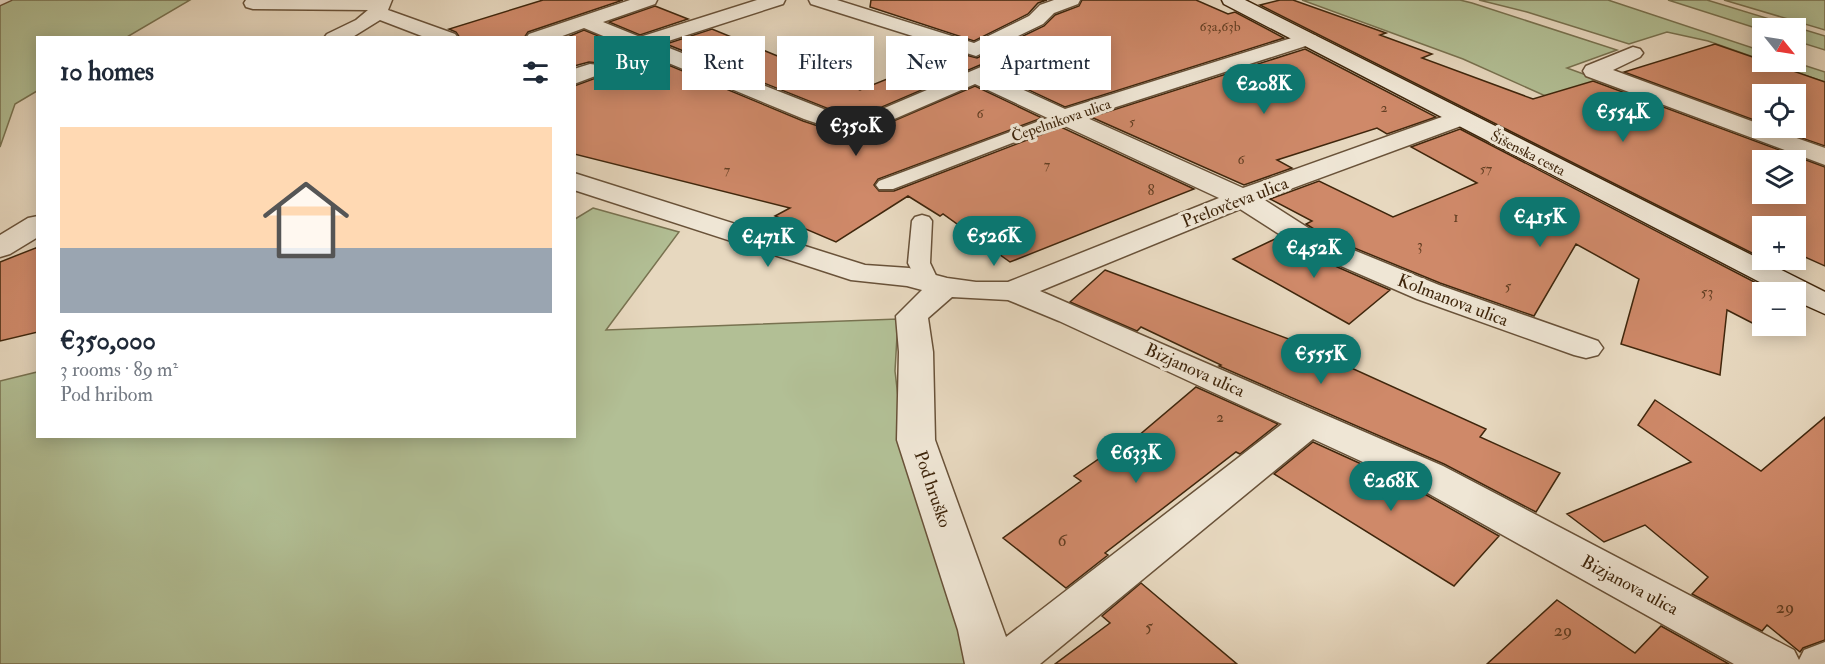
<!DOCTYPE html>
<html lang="en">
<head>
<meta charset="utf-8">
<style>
	body { margin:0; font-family:"IM FELL Double Pica",serif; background:#f2f2f3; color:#1f2937; height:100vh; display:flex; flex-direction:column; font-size:22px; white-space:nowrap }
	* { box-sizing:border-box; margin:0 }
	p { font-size:20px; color:#747a83 }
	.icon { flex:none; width:33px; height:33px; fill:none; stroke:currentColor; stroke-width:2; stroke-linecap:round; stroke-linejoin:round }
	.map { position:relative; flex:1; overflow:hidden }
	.panel { position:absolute; left:36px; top:36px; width:540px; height:402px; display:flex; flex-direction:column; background:#fff; border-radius:0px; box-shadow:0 3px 15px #0003 }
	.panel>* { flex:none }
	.hud { position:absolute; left:594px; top:36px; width:570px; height:54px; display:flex; gap:12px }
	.needle { width:39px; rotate:120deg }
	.tools { position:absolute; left:1752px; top:18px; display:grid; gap:12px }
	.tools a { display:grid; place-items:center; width:54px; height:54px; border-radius:0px; background:#fff; box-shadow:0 3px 15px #0003; font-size:30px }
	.price { position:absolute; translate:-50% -51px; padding:0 14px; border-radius:21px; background:#0f766e; color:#fff; font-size:20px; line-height:39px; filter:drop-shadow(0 2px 3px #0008) }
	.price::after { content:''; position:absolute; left:50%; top:36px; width:18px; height:14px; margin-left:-9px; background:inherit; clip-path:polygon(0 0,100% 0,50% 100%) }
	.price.selected { background:#222; color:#fff }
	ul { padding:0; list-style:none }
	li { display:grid; align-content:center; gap:12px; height:318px; padding:0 24px }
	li+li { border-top:2px solid #e0e1e3 }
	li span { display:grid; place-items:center; height:186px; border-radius:0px; color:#555 }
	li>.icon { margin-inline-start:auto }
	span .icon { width:108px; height:108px; fill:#fffc; stroke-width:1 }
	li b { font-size:26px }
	h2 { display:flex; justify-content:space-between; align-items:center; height:72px; padding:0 24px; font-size:26px }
	.tag { padding:0 21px; border-radius:0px; background:#fff; box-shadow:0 3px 15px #0003; font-size:21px; line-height:54px }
	.tag.selected { background:#0f766e; color:#fff }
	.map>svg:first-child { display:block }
	.green { fill:#b2bf95; stroke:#787250; stroke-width:1.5 }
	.building { fill:#cf8969; stroke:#3f260c; stroke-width:1.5; fill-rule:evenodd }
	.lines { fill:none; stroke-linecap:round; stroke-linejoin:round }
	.service-casing { stroke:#695239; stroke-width:3 }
	.minor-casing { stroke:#695239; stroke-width:3 }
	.secondary-casing { stroke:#3f260c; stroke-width:3 }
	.service { fill:#efe6d5; fill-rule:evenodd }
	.minor { fill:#efe6d5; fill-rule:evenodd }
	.secondary { fill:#efe6d5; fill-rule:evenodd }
	.labels { text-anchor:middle; stroke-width:6; stroke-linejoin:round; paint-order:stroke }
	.far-number-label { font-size:14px; fill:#633f23 }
	.far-street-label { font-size:15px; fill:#3f260c; stroke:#efe6d5 }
	.number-label { font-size:15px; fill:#633f23 }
	.street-label { font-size:18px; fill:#3f260c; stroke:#efe6d5 }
	.near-number-label { font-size:18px; fill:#633f23 }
</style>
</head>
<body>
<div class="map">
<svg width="1825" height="664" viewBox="0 0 1825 664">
	<rect width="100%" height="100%" fill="#e7d8bf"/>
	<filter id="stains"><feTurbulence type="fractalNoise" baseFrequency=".00333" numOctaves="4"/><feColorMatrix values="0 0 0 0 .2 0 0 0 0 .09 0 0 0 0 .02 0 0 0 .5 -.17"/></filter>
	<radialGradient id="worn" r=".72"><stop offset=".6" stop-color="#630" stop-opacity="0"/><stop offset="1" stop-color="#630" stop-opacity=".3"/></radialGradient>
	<path class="green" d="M 0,0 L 190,0 L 127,37 L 38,38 L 37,91 L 15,104 L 0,147 Z
		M 1302,0 L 1460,0 L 1472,3 L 1617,50 L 1567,68 L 1660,102 L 1617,128 L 1463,59 Z
		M 1479,0 L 1608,0 L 1762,51 L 1762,60 L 1708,41 L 1667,32 L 1629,44 L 1527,12 Z
		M 1668,0 L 1707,0 L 1825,36 L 1825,50 L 1796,41 L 1796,28 L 1762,30 Z
		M 1724,0 L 1825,0 L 1825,30 Z
		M 1766,62 L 1794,62 L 1825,72 L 1825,82 Z
		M 593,208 L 679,232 L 606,330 L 898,319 L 895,371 L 905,458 L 970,664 L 0,664 L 0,381 L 37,372 L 38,436 L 574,436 L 575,219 Z"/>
	<path class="building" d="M 543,0 L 623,0 L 528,32 L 524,38 L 460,38 L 456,32 L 449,29 Z
		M 871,0 L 1047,0 L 1038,3 L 1028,14 L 974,41 L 870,7 Z
		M 1082,0 L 1196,0 L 1228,14 L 1235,12 L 1284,38 L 1065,107 L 999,76 L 1005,73 L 1008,66 L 1003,60 L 994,59 L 854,119 L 666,44 L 712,29 L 860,90 L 954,52 L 977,58 L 1044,26 L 1055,15 L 1079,6 Z
		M 1280,0 L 1293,0 L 1386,33 L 1380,35 L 1432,54 L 1422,58 L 1533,99 L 1593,81 L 1825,167 L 1825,266 L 1796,253 L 1796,226 L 1762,226 L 1762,258 L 1260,5 ZM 1762,160 L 1796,160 L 1796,194 L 1762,194 Z
		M 655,6 L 688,19 L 640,35 L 609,22 Z
		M 584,30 L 803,121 L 854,138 L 975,86 L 1042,118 L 878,179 L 874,185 L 879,191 L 894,191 L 1061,127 L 1194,189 L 1010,262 L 943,214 L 940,216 L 908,196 L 836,242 L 775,216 L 790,208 L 574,154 L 574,86 L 599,77 L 603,71 L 598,63 L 589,62 L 574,66 L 574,38 L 565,38 Z
		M 1715,44 L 1825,82 L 1825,146 L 1773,128 L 1796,128 L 1796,94 L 1762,94 L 1762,123 L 1624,72 Z
		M 1305,49 L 1436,117 L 1387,134 L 1377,128 L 1277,160 L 1292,168 L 1244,185 L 1091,117 Z
		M 1460,129 L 1762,286 L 1762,328 L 1727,310 L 1720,375 L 1621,344 L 1639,279 L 1576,244 L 1534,316 L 1440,283 L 1325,236 L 1306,224 L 1312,221 L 1270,199 L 1319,181 L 1393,217 L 1477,183 L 1411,147 Z
		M 1279,237 L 1303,252 L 1390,290 L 1349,324 L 1233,259 Z
		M 38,247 L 38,332 L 0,341 L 0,262 Z
		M 1105,270 L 1318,350 L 1316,352 L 1486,429 L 1480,437 L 1560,473 L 1536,512 L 1444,464 L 1219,366 L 1221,365 L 1141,327 L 1137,331 L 1070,302 Z
		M 1196,387 L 1278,424 L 1240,454 L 1236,452 L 1105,553 L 1108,555 L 1066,588 L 1003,538 L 1081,481 L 1074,476 L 1135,434 L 1138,436 Z
		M 1655,400 L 1761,471 L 1825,417 L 1825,640 L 1803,648 L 1800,652 L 1767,625 L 1762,631 L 1692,594 L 1708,577 L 1645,525 L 1604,542 L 1567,514 L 1691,462 L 1638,425 Z
		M 1313,442 L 1414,488 L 1499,536 L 1454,586 L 1274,474 Z
		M 1141,583 L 1237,664 L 1055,664 L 1110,623 L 1102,616 Z
		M 1557,600 L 1635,653 L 1661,626 L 1729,664 L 1487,664 Z"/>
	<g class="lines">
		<g class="service-casing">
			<path id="service" d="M 0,0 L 11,0 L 0,5 Z
				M 1066,111 L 1072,112 L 1075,116 L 1072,120 L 893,189 L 879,189 L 876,185 L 879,181 Z
				M 922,215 L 929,217 L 932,221 L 930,263 L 939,282 L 936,287 L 928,289 L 920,287 L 908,263 L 912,221 L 915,217 Z"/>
		</g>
		<g class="minor-casing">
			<path id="minor" d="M 246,0 L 392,0 L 388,10 L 455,34 L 458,38 L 427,38 L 380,20 L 351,38 L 324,38 L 327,34 L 356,20 L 368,10 L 253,9 L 246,7 L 244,3 Z
				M 630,0 L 657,0 L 655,4 L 603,22 L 640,37 L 757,0 L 785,0 L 783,4 L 659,44 L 854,121 L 995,61 L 1003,62 L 1006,67 L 1003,72 L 993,76 L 1065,109 L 1301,35 L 1315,35 L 1318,39 L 1315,43 L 1085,117 L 1243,188 L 1453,113 L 1461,111 L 1469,113 L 1473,118 L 1469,123 L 1263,199 L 1324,238 L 1439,285 L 1598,341 L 1603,348 L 1598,355 L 1586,358 L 1574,355 L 1417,299 L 1304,250 L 1240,209 L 1040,291 L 1443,466 L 1794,650 L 1799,660 L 1804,650 L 1825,642 L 1825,664 L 1734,664 L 1415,486 L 1313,439 L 1040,664 L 965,664 L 958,630 L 897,440 L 899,352 L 896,316 L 922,290 L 907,286 L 851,280 L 574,190 L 574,173 L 865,265 L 909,268 L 947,278 L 976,282 L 1008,282 L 1219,198 L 975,84 L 855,136 L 804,119 L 584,28 L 557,38 L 526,38 L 529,34 ZM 952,297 L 1008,300 L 1059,321 L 1282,424 L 1006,637 L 935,440 L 933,352 L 928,318 Z
				M 809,0 L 837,0 L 974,43 L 1029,16 L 1040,5 L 1054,0 L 1080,0 L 1078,4 L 1054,13 L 1043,24 L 976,56 L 811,4 Z
				M 1633,47 L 1640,49 L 1643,53 L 1640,57 L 1613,70 L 1762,125 L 1762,128 L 1768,128 L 1825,148 L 1825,165 L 1586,76 L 1583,71 L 1586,66 Z
				M 590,64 L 598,65 L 601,70 L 598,75 L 574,84 L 574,69 Z
				M 38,216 L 38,237 L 10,254 L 0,257 L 0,235 L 28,218 Z"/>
		</g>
		<g class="secondary-casing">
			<path id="secondary" d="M 1222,0 L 1245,0 L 1825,292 L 1825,314 L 1796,301 L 1796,292 L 1779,292 L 1224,4 Z"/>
		</g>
		<use href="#service" class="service"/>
		<use href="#minor" class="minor"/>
		<use href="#secondary" class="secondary"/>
	</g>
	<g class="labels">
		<g class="far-number-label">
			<text x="1220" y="31">63a,63b</text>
			<text x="1384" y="112">2</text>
			<text x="980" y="118">6</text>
			<text x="1132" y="126">5</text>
			<text x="1241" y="164">6</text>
			<text x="1047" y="169">7</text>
			<text x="1486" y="173">57</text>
			<text x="727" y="174">7</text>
		</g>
		<g class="far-street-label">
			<text transform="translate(1061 120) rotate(-19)" y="5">Čepelnikova ulica</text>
			<text transform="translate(1528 153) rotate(27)" y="5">Šišenska cesta</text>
		</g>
		<g class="number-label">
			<text x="1151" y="195">8</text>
			<text x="1456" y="222">1</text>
			<text x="1420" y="250">3</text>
			<text x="1508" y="291">5</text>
			<text x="1707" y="297">53</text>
			<text x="1220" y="422">2</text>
		</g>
		<g class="street-label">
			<text transform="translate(1235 202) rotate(-21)" y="6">Prelovčeva ulica</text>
			<text transform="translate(1453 300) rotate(21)" y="6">Kolmanova ulica</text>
			<text transform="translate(1195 370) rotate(24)" y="6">Bizjanova ulica</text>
			<text transform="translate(933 489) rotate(71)" y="6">Pod hruško</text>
			<text transform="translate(1630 585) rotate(28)" y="6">Bizjanova ulica</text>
		</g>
		<g class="near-number-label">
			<text x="1062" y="546">6</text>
			<text x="1785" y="613">29</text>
			<text x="1149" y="632">5</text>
			<text x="1563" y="636">29</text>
		</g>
	</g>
	<rect width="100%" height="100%" filter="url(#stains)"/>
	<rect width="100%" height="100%" fill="url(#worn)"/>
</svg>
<div class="tools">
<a><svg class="needle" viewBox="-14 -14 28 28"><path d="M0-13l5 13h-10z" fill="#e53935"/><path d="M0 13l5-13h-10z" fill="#747a83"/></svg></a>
<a><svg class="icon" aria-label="locate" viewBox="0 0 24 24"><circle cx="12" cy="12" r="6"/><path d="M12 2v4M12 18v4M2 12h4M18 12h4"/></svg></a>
<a><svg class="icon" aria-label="layers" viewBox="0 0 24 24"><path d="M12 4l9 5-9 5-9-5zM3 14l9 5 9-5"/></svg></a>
<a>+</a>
<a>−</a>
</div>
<b class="price" style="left:1264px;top:115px">€208K</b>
<b class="price" style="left:1623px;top:143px">€554K</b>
<b class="price selected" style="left:856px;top:157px">€350K</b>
<b class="price" style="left:1540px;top:248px">€415K</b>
<b class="price" style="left:994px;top:267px">€526K</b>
<b class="price" style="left:768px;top:268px">€471K</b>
<b class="price" style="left:1314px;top:279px">€452K</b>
<b class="price" style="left:1321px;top:385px">€555K</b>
<b class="price" style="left:1136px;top:484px">€633K</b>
<b class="price" style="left:1391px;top:512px">€268K</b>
<div class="hud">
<a class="tag selected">Buy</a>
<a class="tag">Rent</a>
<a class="tag">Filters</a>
<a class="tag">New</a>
<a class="tag">Apartment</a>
</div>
<section class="panel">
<h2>10 homes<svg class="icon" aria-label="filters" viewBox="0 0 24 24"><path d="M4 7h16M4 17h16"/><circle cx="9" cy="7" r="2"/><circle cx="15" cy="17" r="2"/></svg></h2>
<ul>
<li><span style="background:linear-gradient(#ffd9b3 65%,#9aa5b1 0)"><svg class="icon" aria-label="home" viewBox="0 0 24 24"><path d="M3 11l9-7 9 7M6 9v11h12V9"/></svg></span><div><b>€350,000</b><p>3 rooms · 89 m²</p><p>Pod hribom</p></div></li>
</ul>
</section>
</div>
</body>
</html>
